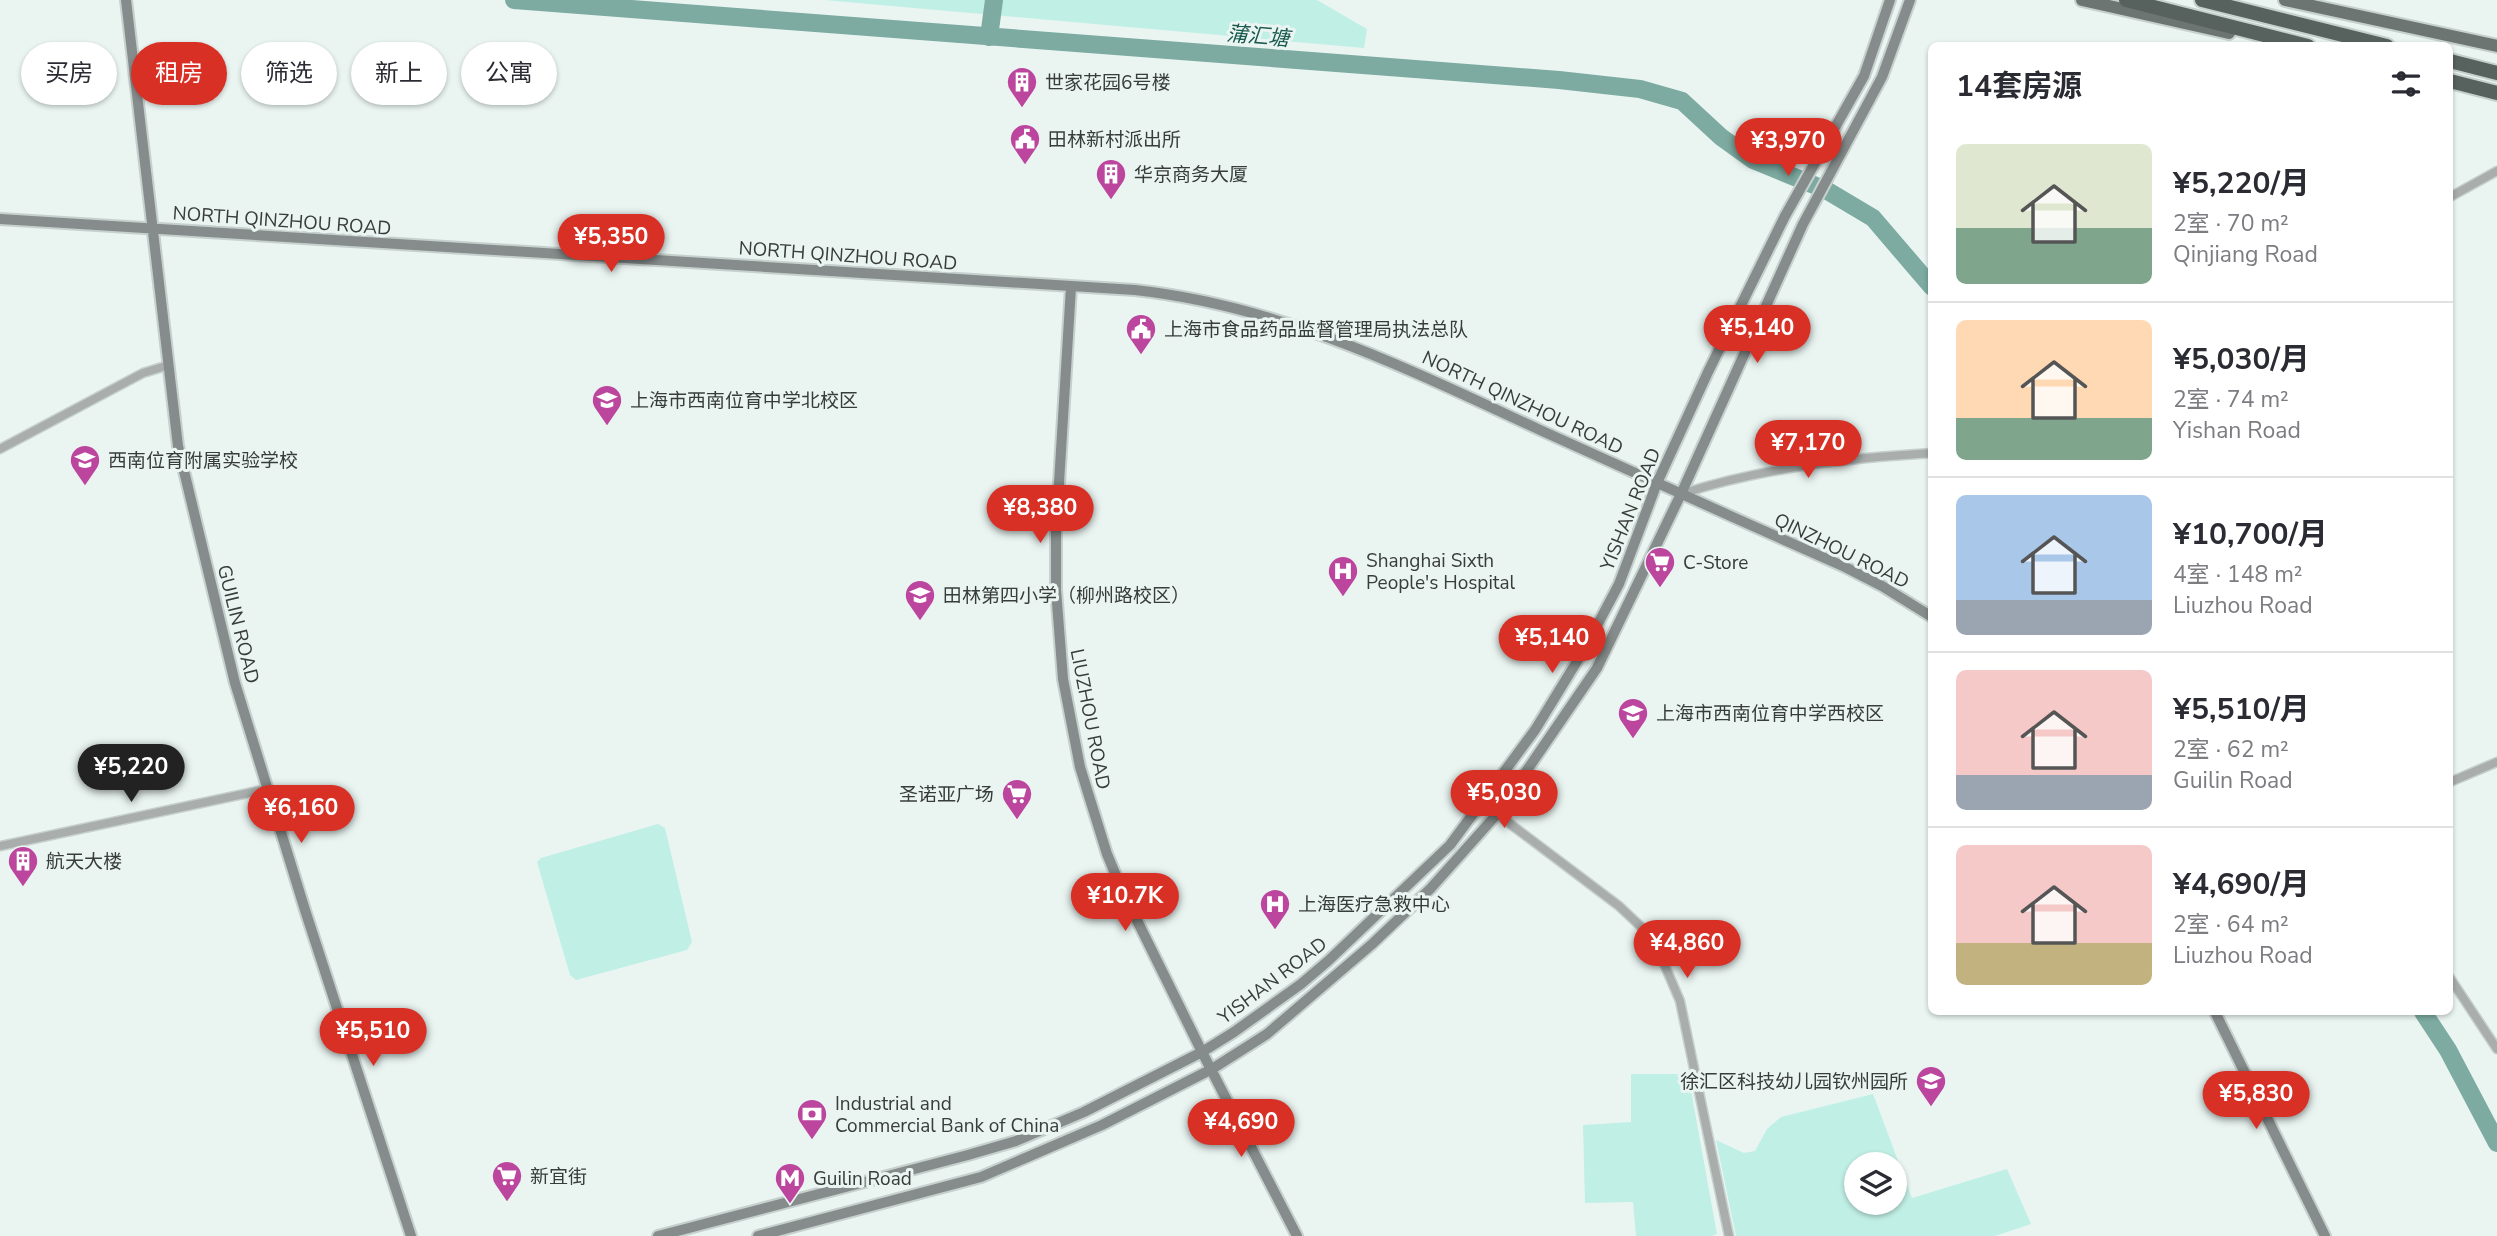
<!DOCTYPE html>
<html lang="zh">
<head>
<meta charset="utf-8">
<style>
	body { margin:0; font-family:"Nunito Sans","Noto Sans SC",sans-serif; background:#f7f7f7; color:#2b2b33; height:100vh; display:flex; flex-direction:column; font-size:26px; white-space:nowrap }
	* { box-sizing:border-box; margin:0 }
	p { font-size:23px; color:#7c7c81 }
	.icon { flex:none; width:38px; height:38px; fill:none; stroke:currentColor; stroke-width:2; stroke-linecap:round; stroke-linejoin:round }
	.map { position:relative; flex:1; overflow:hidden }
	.side { position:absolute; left:1928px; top:42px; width:525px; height:973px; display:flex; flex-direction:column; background:#fff; border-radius:10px; box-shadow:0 2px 5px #0004 }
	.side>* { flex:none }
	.guide { position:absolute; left:21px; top:42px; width:665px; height:63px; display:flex; gap:14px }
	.tools { position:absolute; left:1844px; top:1152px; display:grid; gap:14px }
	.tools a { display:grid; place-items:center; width:63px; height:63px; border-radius:50%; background:#fff; box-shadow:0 2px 5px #0004; font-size:35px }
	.price { position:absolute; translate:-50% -60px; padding:0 16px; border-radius:24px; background:#d93025; color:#fff; font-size:23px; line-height:46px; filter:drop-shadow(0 2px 4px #0008) }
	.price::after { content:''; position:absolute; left:50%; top:42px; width:21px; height:16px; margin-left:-10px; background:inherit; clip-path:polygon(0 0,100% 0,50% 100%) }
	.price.on { background:#222; color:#fff }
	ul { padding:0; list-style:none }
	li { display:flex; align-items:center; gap:21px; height:175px; padding:0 28px }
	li+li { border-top:2px solid #e1e1e2 }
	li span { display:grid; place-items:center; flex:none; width:196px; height:140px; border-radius:10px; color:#555 }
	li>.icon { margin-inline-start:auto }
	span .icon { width:84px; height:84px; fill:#fffc; stroke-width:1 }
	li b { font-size:30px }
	h2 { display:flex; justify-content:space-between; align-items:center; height:84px; padding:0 28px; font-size:30px }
	.pill { padding:0 24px; border-radius:32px; background:#fff; box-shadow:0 2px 5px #0004; font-size:24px; line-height:63px }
	.pill.on { background:#d93025; color:#fff }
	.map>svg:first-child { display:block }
	.green { fill:#c0efe5; fill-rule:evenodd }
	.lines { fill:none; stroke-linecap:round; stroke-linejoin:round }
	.river { stroke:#7daba1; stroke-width:18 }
	.street-casing { stroke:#c6d0cd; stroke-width:11 }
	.secondary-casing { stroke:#c6d0cd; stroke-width:14 }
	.primary-casing { stroke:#c6d0cd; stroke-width:16 }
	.highway-casing { stroke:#c6d0cd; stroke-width:18 }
	.street { stroke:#a9aeac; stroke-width:8 }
	.secondary { stroke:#868c8b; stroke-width:10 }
	.primary { stroke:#6d7573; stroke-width:12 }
	.highway { stroke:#57615e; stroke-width:14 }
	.labels { text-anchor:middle; stroke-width:6; stroke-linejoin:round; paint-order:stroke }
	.poi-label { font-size:19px; fill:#383c3b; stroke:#eaf5f2; text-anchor:start }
	.street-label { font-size:19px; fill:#383c3b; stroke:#eaf5f2 }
	.water-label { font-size:21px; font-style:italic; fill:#1a594e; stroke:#eaf5f2 }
</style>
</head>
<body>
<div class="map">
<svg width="2497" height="1236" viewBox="0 0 2497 1236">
	<rect width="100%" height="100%" fill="#eaf5f2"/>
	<path class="green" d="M 824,0 L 1317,0 L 1367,29 L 1364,48 Z
		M 658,824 L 665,828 L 692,942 L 687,950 L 576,980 L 570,975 L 537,862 L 541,858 Z
		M 1631,1074 L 1688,1074 L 1717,1234 L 1712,1236 L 1636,1236 L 1633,1202 L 1585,1203 L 1583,1125 L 1631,1122 Z
		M 1873,1094 L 1912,1198 L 2007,1169 L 2031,1224 L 1995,1236 L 1736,1236 L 1716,1140 L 1744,1153 L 1755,1151 L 1767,1129 L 1781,1117 ZM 1857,1164 L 1895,1164 L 1895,1202 L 1857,1202 Z"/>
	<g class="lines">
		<path class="river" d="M 514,0 L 1559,80 L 1640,89 L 1682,101 L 1721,137 L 1753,160 L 1826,190 L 1873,218 L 1932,287
			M 989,37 L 994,0
			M 2423,1012 L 2448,1050 L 2497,1143"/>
		<g class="street-casing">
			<path id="street" d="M 2450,197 L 2497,171
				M 0,449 L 143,373 L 169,365
				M 1681,494 C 1761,468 1848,458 1932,453
				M 2450,782 L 2497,762
				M 1497,814 L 1619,906 L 1653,938 L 1680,1001 L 1729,1236
				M 0,846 L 267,789
				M 2450,978 L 2497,1049"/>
		</g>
		<g class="secondary-casing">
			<path id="secondary" d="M 126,0 L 178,446 L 235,683 L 305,910 L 411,1236
				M 0,219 L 1135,290 C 1282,306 1408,369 1540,430 C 1642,476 1743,522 1845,567 L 1882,586 L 1932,617
				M 1071,287 L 1056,532 L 1056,590 L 1063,679 L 1080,767 L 1107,854 L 1122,890 L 1202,1052 L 1297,1236
				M 2215,1012 L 2325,1236
				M 658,1236 L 968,1155 L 1016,1141 L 1084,1112 L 1202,1052 L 1234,1032 L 1301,984 L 1328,961 L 1450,845 L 1535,730 L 1584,650 L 1619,584 L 1657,483 L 1708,372 L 1785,216 L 1864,76 L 1890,0
				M 758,1236 L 981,1177 L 1102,1125 L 1212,1069 L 1267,1034 L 1371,945 L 1431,888 L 1497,814 L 1597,668 L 1681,494 L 1803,224 L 1882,77 L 1910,0"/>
		</g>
		<g class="primary-casing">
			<path id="primary" d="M 2082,0 L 2229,33
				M 2285,0 L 2497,46"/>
		</g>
		<g class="highway-casing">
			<path id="highway" d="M 2126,0 L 2308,46
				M 2202,0 L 2387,46
				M 2450,61 L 2497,73
				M 2450,81 L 2497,93"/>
		</g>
		<use href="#street" class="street"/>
		<use href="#secondary" class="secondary"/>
		<use href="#primary" class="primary"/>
		<use href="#highway" class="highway"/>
	</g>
	<defs>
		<g id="building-pin" transform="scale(1.575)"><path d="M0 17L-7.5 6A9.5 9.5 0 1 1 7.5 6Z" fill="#bc469e" stroke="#eaf5f2"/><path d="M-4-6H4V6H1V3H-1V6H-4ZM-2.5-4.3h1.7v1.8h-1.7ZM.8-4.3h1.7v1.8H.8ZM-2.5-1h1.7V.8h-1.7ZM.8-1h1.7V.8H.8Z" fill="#fff"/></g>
		<g id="civic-pin" transform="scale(1.575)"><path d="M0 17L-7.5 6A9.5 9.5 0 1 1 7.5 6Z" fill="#bc469e" stroke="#eaf5f2"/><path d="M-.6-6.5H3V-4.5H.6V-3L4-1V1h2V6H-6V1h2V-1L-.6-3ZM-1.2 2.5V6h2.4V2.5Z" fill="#fff"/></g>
		<g id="school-pin" transform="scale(1.575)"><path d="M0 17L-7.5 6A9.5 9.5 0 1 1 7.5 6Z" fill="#bc469e" stroke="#eaf5f2"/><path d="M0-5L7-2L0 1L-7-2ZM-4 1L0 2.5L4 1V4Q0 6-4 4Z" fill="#fff"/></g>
		<g id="supermarket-pin" transform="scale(1.575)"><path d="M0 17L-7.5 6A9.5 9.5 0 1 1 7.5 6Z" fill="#bc469e" stroke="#eaf5f2"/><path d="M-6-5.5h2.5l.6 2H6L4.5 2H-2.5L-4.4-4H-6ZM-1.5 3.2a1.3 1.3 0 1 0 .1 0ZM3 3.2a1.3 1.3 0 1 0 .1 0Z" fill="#fff"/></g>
		<g id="hospital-pin" transform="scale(1.575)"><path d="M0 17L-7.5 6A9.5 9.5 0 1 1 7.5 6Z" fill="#bc469e" stroke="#eaf5f2"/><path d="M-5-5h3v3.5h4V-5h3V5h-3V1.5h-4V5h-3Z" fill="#fff"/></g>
		<g id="bank-pin" transform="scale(1.575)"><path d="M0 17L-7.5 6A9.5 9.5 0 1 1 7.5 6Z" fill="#bc469e" stroke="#eaf5f2"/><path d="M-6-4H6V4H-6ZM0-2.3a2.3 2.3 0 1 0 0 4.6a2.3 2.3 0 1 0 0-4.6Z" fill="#fff"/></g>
		<g id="metro-pin" transform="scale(1.575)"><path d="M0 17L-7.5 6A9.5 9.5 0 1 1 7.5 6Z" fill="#bc469e" stroke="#eaf5f2"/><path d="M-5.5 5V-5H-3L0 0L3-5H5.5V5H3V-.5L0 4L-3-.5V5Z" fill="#fff"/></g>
	</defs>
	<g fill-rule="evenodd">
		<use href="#building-pin" x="1022" y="82"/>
		<use href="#civic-pin" x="1025" y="139"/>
		<use href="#building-pin" x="1111" y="174"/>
		<use href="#civic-pin" x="1141" y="329"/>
		<use href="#school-pin" x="607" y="400"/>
		<use href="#school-pin" x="85" y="460"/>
		<use href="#supermarket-pin" x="1660" y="562"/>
		<use href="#hospital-pin" x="1343" y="571"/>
		<use href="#school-pin" x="920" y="595"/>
		<use href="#school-pin" x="1633" y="713"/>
		<use href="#supermarket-pin" x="1017" y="794"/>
		<use href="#building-pin" x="23" y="861"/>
		<use href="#hospital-pin" x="1275" y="904"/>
		<use href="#school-pin" x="1931" y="1081"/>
		<use href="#bank-pin" x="812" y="1114"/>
		<use href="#supermarket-pin" x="507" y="1176"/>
		<use href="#metro-pin" x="790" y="1178"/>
	</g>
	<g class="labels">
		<g class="poi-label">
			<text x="1045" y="89">世家花园6号楼</text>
			<text x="1048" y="146">田林新村派出所</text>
			<text x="1134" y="181">华京商务大厦</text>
			<text x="1164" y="336">上海市食品药品监督管理局执法总队</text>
			<text x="630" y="407">上海市西南位育中学北校区</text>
			<text x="108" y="467">西南位育附属实验学校</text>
			<text x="1366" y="567">Shanghai Sixth<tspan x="1366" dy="22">People's Hospital</tspan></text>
			<text x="1683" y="569">C-Store</text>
			<text x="943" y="602">田林第四小学（柳州路校区）</text>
			<text x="1656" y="720">上海市西南位育中学西校区</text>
			<text x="994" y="801" text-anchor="end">圣诺亚广场</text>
			<text x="46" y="868">航天大楼</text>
			<text x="1298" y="911">上海医疗急救中心</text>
			<text x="1908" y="1088" text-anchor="end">徐汇区科技幼儿园钦州园所</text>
			<text x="835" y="1110">Industrial and<tspan x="835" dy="22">Commercial Bank of China</tspan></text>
			<text x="530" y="1183">新宜街</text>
			<text x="813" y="1185">Guilin Road</text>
		</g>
		<g class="street-label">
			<text transform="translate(282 220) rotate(4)" y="7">NORTH QINZHOU ROAD</text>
			<text transform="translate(848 255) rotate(4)" y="7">NORTH QINZHOU ROAD</text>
			<text transform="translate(1523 402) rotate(25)" y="7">NORTH QINZHOU ROAD</text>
			<text transform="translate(1630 509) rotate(-68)" y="7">YISHAN ROAD</text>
			<text transform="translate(1842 550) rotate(26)" y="7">QINZHOU ROAD</text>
			<text transform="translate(239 624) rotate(76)" y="7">GUILIN ROAD</text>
			<text transform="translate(1091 719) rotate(79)" y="7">LIUZHOU ROAD</text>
			<text transform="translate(1272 980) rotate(-37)" y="7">YISHAN ROAD</text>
		</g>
		<g class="water-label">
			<text transform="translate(1258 36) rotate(5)" y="7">蒲汇塘</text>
		</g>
	</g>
</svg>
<div class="tools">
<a><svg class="icon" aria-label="layers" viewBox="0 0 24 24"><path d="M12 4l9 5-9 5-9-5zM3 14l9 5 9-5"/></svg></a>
</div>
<b class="price" style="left:1788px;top:178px">¥3,970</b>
<b class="price" style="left:611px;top:274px">¥5,350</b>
<b class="price" style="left:1757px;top:365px">¥5,140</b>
<b class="price" style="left:1808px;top:480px">¥7,170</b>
<b class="price" style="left:1040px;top:545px">¥8,380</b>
<b class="price" style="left:1552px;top:675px">¥5,140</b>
<b class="price on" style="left:131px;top:804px">¥5,220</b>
<b class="price" style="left:1504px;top:830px">¥5,030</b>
<b class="price" style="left:301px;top:845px">¥6,160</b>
<b class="price" style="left:1125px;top:933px">¥10.7K</b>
<b class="price" style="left:1687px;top:980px">¥4,860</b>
<b class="price" style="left:373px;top:1068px">¥5,510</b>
<b class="price" style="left:2256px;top:1131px">¥5,830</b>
<b class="price" style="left:1241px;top:1159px">¥4,690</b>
<div class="guide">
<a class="pill">买房</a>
<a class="pill on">租房</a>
<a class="pill">筛选</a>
<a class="pill">新上</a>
<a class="pill">公寓</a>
</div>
<section class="side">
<h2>14套房源<svg class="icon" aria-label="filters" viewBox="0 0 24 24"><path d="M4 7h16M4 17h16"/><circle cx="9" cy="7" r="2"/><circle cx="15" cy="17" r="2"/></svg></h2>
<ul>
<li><span style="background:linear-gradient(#dfe7d0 60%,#7fa58c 0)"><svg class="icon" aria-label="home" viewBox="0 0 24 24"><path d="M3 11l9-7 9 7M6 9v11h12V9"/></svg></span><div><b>¥5,220/月</b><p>2室 · 70 m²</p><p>Qinjiang Road</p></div></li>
<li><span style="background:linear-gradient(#ffd9b3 70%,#7fa58c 0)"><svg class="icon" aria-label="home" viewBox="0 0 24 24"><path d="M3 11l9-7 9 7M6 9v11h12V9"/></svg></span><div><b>¥5,030/月</b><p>2室 · 74 m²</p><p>Yishan Road</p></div></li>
<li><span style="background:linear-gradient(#a9c7e8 75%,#9aa5b1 0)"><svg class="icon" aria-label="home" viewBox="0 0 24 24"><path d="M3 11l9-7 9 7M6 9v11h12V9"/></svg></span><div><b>¥10,700/月</b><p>4室 · 148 m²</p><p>Liuzhou Road</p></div></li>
<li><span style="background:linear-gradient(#f6c9c9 75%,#9aa5b1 0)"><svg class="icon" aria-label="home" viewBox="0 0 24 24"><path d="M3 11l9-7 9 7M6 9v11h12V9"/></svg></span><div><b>¥5,510/月</b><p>2室 · 62 m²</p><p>Guilin Road</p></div></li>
<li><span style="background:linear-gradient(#f6c9c9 70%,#c2b280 0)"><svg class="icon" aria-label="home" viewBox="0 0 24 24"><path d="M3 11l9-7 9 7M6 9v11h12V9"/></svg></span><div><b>¥4,690/月</b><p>2室 · 64 m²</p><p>Liuzhou Road</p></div></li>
</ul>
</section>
</div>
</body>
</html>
